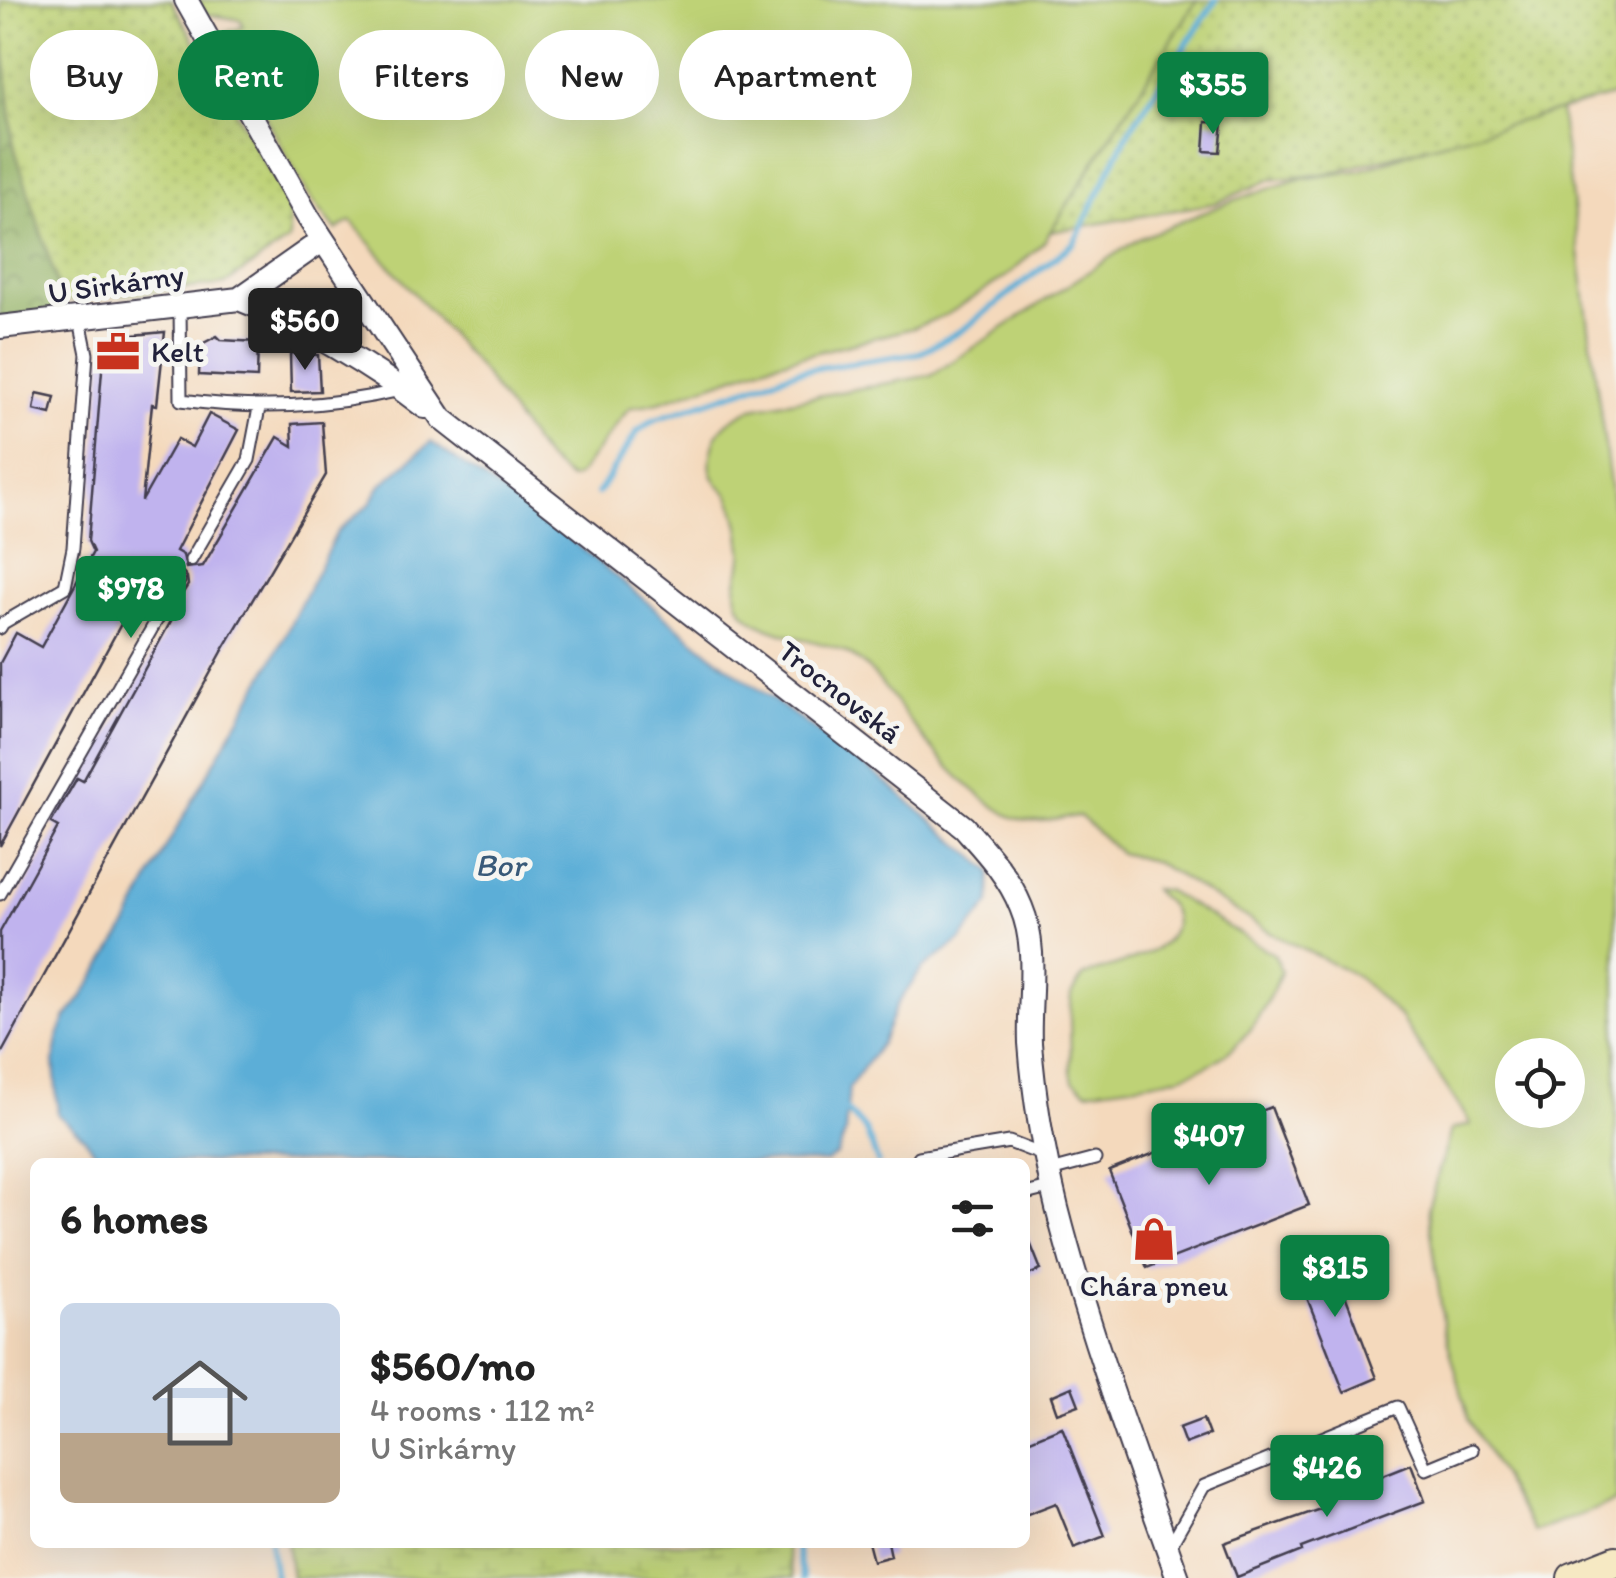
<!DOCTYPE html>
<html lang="en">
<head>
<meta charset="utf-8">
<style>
	body { margin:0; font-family:Itim,sans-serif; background:#f2f2f2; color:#222; height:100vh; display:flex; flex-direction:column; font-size:38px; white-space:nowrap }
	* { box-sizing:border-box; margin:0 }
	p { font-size:32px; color:#767676 }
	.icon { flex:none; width:55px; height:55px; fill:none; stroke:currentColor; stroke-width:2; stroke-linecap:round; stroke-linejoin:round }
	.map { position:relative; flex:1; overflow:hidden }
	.details { position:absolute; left:30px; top:1158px; width:1000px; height:390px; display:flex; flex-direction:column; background:#fff; border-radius:15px; box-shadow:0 10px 40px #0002 }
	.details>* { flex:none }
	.hud { position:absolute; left:30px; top:30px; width:1000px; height:90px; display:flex; gap:20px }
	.controls { position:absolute; left:1495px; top:1038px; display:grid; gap:20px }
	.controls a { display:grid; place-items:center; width:90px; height:90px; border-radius:50%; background:#fff; box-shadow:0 10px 40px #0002; font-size:50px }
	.price { position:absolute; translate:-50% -85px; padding:0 22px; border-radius:10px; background:#0b8043; color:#fff; font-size:32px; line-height:65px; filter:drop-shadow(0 2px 5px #0008) }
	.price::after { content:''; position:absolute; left:50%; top:60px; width:30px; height:22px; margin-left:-15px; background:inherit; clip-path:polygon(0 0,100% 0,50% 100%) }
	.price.selected { background:#222; color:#fff }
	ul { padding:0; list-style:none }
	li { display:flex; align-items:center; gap:30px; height:250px; padding:0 30px }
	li+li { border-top:2px solid #e0e0e0 }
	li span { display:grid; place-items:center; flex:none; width:280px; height:200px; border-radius:15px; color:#555 }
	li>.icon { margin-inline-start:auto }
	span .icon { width:120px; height:120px; fill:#fffc; stroke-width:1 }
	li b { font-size:42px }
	h2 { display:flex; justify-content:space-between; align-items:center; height:120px; padding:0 30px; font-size:42px }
	.pill { padding:0 35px; border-radius:45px; background:#fff; box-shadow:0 10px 40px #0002; font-size:35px; line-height:90px }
	.pill.selected { background:#0b8043; color:#fff }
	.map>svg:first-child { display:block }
	.green { fill:#bed276; stroke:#707a58; stroke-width:2.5; fill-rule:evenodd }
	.forest { fill:url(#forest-crowns); stroke:#5c6b51; stroke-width:2.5 }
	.wetland { fill:url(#wetland-marsh); stroke:#707a58; stroke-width:2.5 }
	.garden { fill:url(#garden-dots); stroke:#707a58; stroke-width:2.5 }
	.water { fill:#5caed7; stroke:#3f6889; stroke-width:2.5 }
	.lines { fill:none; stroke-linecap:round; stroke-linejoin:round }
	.stream { stroke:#5caed7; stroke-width:6 }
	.building { fill:#c0b3ee }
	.service-casing { stroke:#423d4e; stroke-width:15 }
	.minor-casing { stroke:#423d4e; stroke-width:26 }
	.secondary-casing { stroke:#423d4e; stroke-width:34 }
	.service { stroke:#fff; stroke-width:11 }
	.minor { stroke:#fff; stroke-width:22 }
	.secondary { stroke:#f6e9c3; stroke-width:30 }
	.labels { text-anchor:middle; stroke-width:10; stroke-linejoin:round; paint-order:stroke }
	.street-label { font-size:30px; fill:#22223b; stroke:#f6f6f2 }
	.poi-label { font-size:30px; fill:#22223b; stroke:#f6f6f2; text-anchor:start }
	.water-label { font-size:32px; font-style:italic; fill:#395a79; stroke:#f6f6f2 }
</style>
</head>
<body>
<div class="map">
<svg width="1616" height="1578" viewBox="0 0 1616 1578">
	<defs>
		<pattern id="forest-crowns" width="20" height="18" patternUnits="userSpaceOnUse" patternTransform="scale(2.5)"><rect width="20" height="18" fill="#96b467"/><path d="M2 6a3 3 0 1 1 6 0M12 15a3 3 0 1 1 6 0" fill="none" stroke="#7a9256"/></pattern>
		<pattern id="wetland-marsh" width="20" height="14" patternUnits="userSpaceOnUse" patternTransform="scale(2.5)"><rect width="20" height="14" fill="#bed276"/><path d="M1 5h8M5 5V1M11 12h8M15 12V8" fill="none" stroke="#a3b467"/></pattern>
		<pattern id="garden-dots" width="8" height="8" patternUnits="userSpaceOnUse" patternTransform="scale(2.5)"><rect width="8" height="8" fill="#bed276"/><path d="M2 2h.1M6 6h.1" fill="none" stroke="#a3b467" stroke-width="1.8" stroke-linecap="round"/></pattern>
	</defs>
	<rect width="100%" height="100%" fill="#f6f6f2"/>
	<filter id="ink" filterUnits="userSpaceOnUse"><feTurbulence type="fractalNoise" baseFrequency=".01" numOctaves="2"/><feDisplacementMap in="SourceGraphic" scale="20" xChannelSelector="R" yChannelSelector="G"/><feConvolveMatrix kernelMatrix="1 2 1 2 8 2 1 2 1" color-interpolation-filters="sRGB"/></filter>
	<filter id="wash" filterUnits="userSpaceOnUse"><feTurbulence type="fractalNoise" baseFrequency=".0048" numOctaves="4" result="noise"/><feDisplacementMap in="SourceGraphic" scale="40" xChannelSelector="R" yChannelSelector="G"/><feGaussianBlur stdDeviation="2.25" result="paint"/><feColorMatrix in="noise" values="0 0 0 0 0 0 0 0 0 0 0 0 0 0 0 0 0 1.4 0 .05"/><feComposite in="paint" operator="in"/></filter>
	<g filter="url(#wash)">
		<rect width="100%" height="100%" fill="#f4d9bc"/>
		<path class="green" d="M 196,0 L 1197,0 L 1044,242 L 1008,275 L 948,314 L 913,328 L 770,364 L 659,402 L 629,408 L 578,476 L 570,479 L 545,458 L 480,369 L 351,221 L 336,230 L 309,196 L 219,34 L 243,27 L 241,20 L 206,14 Z
			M 1560,110 L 1616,529 L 1616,1502 L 1534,1532 L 1469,1420 L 1444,1328 L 1428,1208 L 1451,1130 L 1471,1124 L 1400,1017 L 1357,976 L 1273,934 L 1156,862 L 1120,853 L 1080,816 C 1055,818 1030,828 1006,814 C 967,790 930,749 903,712 C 887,691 870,664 845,652 C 818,638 759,636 741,608 C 728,587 745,570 742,549 C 740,531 738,515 730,498 C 726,490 719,487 715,480 C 705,465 713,435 726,424 C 733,417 744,413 752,408 L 932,375 L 1138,239 L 1232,201 L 1295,180 L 1361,170 L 1432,145 ZM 1568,1055 L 1568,1110 L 1512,1110 L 1512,1055 Z
			M 1153,889 L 1166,890 L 1275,955 L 1281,972 C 1235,1080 1191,1076 1087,1091 L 1073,1081 L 1071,1072 L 1070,1016 L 1072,994 L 1083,976 C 1107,966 1197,951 1170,906 C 1166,900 1157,895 1153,889 Z"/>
		<path class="forest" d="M 0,7 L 13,143 L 63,302 L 54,313 L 0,318 Z"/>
		<path class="wetland" d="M 287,1543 L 785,1543 L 793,1578 L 292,1578 Z"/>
		<path class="garden" d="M 0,0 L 171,0 L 289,204 L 289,240 L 225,284 L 63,302 L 13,143 Z
			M 1197,0 L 1616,0 L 1616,95 L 1327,174 L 1269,180 L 1216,203 L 1050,232 Z"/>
		<path class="water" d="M 431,442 L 571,540 L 716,658 L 881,778 L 991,871 L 990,903 L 960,941 L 922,969 L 897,1005 L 882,1042 L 849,1088 L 845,1134 L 837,1155 L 826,1162 L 103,1162 L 83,1136 L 58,1115 L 54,1062 L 59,1033 L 66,1017 L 81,999 L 125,929 L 165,849 L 271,663 L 337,532 L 369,505 L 381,485 Z"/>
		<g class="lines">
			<path class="stream" d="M 598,493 L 638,431 L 653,420 L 798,371 L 920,353 L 964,329 L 1074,243 L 1129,131 L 1216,0
				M 842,1106 L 865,1129 L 878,1162
				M 270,1542 L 275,1578
				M 795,1542 L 803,1578"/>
		</g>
		<g id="blocks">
			<path class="building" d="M 1206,122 L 1223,123 L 1220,152 L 1204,151 Z
				M 165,332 L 157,405 L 152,404 L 142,501 L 177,439 L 192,447 L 209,414 L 239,430 L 176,551 L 183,555 L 186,568 L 203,566 L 278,437 L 293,446 L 292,424 L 322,422 L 326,475 L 223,650 L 0,1056 L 0,932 L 58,827 L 51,823 L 77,778 L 83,781 L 182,601 L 179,599 L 188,585 L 187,577 L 183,572 L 175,573 L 163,590 L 145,580 L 0,846 L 0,663 L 16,633 L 41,647 L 93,552 L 88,541 L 103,358 L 123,336 Z
				M 217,336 L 221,340 L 258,342 L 257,378 L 199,375 L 200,345 Z
				M 290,353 L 318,355 L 320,391 L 291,392 Z
				M 37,393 L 55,397 L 51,414 L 34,410 Z
				M 1271,1107 L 1309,1205 L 1147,1268 L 1109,1171 Z
				M 1025,1230 L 1041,1270 L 1025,1276 Z
				M 1327,1248 L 1377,1378 L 1344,1392 L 1293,1262 Z
				M 1072,1387 L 1079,1405 L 1057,1413 L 1051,1396 Z
				M 1203,1419 L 1209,1435 L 1185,1444 L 1179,1428 Z
				M 1062,1427 L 1105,1536 L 1074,1548 L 1056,1503 L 1025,1515 L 1025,1442 Z
				M 1411,1464 L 1425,1501 L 1301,1548 L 1302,1551 L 1237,1577 L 1224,1543 L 1326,1507 L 1323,1499 Z
				M 868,1542 L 888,1542 L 891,1556 L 873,1561 Z"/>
		</g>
	</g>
	<g filter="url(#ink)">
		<use href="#blocks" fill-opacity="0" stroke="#423d4e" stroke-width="2.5"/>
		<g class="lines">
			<g class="service-casing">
				<path id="service" d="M 180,306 L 181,400 C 258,410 324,408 401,390
					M 191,560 L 249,460 L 259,408
					M 0,628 L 3,623 L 65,587 L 73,548 L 87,354 L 80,320
					M 0,894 L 179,581
					M 919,1157 L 1009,1142 L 1043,1155
					M 1050,1171 L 1095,1159
					M 1025,1194 L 1053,1187
					M 1168,1549 L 1204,1486 L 1398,1407 L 1426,1469 L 1472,1450"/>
			</g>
			<g class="minor-casing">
				<path id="minor" d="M 186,0 L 308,217 L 442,419 L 964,827 C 986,852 1008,875 1021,907 C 1039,949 1028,999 1030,1043 C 1034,1098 1044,1155 1057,1208 C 1089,1333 1135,1457 1178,1578
					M 239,299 L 323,240
					M 0,327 L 239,299 C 297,321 376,369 425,407"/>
			</g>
			<g class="secondary-casing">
				<path id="secondary" d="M 1573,1578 L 1616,1561"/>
			</g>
			<use href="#service" class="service"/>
			<use href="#minor" class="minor"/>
			<use href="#secondary" class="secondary"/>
		</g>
	</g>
	<defs>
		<g id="office-bare" transform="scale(3.45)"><path d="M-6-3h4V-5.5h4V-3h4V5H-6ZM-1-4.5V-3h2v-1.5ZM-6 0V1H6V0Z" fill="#c8321e" stroke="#f6f6f2" stroke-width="2.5" paint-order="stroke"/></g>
		<g id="shop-bare" transform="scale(3.45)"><path d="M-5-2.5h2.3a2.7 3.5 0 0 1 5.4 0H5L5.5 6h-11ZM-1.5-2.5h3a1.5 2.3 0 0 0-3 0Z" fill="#c8321e" stroke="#f6f6f2" stroke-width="2.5" paint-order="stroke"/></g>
	</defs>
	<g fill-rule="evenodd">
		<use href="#office-bare" x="118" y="352"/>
		<use href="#shop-bare" x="1154" y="1239"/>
	</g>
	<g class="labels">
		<g class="street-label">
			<text transform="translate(116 284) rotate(-8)" y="10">U Sirkárny</text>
			<text transform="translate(840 692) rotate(38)" y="10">Trocnovská</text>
		</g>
		<g class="poi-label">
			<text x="151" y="362">Kelt</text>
			<text x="1154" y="1296" text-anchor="middle">Chára pneu</text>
		</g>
		<g class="water-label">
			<text x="500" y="876">Bor</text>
		</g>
	</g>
</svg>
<div class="controls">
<a><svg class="icon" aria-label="locate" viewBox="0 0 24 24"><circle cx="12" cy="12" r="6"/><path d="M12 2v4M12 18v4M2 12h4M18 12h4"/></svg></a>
</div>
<b class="price" style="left:1213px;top:137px">$355</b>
<b class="price selected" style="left:305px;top:373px">$560</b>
<b class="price" style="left:131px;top:641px">$978</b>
<b class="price" style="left:1209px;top:1188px">$407</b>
<b class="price" style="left:1335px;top:1320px">$815</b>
<b class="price" style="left:1327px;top:1520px">$426</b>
<div class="hud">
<a class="pill">Buy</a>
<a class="pill selected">Rent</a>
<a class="pill">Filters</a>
<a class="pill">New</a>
<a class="pill">Apartment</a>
</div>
<section class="details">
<h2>6 homes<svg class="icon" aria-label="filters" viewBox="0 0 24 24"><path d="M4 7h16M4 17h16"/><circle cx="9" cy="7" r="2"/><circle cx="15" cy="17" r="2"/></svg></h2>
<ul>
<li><span style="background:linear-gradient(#c9d6e8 65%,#b9a48a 0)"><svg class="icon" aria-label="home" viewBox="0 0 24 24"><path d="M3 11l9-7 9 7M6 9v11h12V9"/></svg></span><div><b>$560/mo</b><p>4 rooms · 112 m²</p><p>U Sirkárny</p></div></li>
</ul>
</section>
</div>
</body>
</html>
